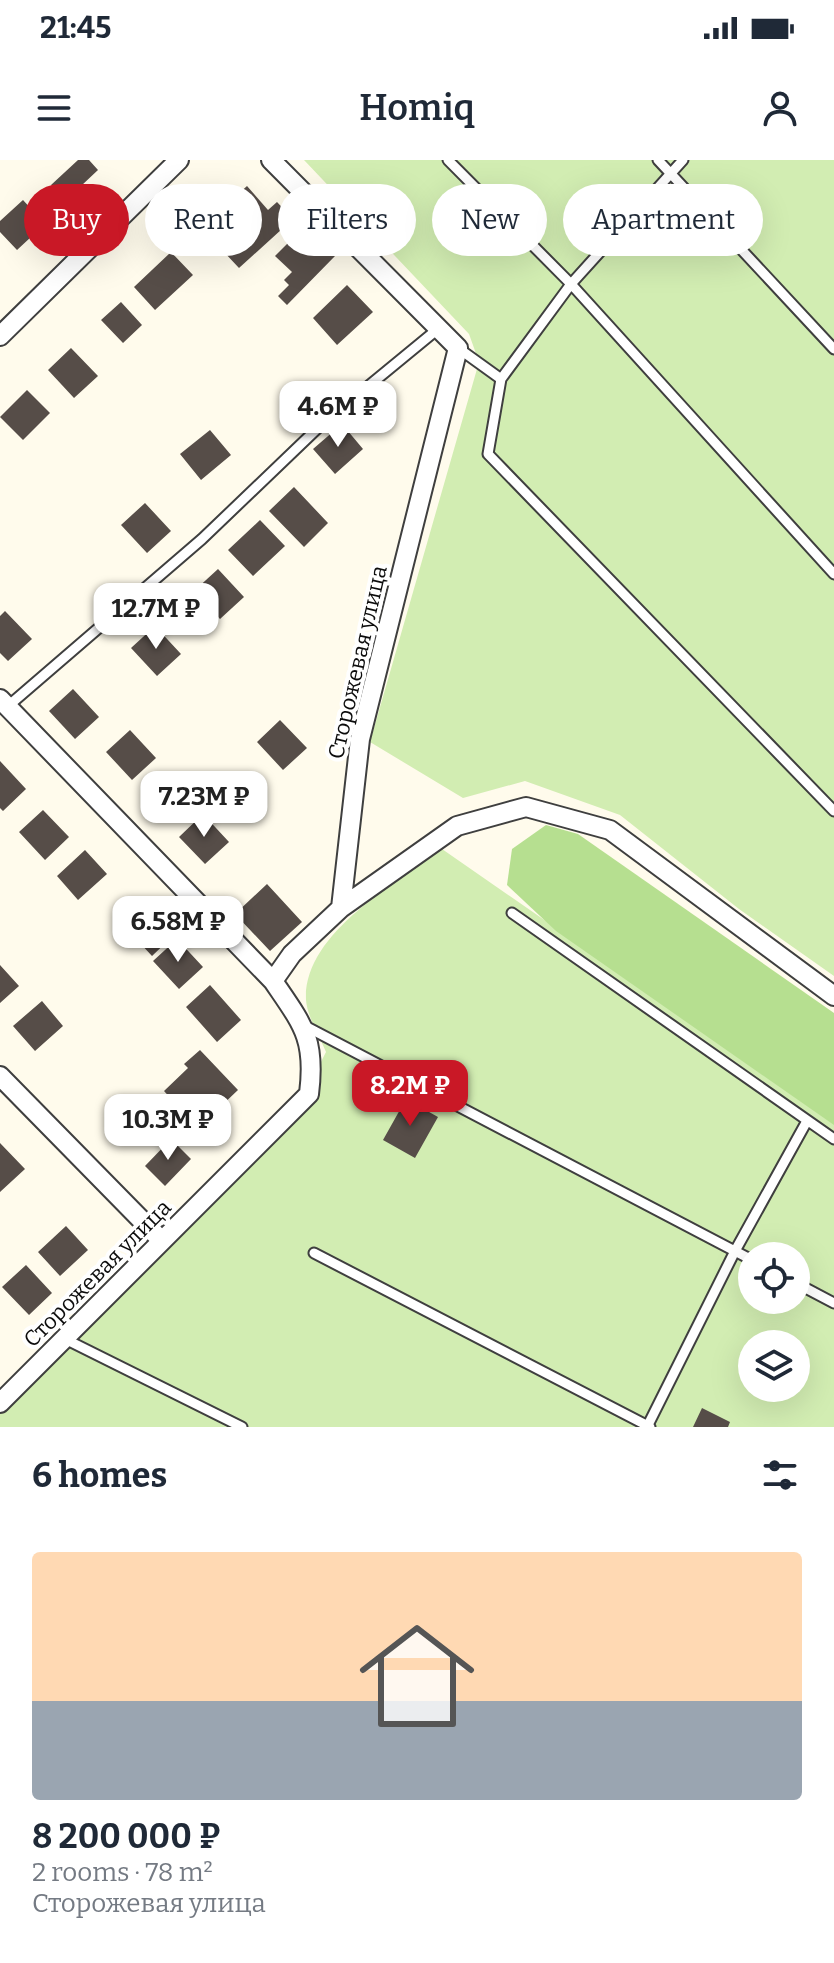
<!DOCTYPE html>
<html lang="en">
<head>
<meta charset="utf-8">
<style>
	body { margin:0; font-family:Bitter,serif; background:#f2f2f3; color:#1f2937; height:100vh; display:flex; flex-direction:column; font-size:30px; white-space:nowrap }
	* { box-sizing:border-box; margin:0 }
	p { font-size:26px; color:#747a83 }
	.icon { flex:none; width:44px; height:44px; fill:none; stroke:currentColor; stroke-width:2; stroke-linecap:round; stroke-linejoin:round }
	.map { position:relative; height:1267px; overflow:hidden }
	.sheet { display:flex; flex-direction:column; background:#fff; flex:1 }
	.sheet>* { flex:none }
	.banner { position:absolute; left:24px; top:24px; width:786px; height:72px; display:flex; gap:16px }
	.buttons { position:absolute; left:738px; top:1082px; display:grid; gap:16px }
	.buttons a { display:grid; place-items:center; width:72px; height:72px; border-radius:50%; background:#fff; box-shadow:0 8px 32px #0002; font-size:40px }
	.price { position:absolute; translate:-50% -68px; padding:0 18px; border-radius:16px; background:#fff; color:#222; font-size:26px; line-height:52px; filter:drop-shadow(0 2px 4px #0008) }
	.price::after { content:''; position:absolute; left:50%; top:48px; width:24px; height:18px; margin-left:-12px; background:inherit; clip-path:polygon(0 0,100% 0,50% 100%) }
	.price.current { background:#c91826; color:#fff }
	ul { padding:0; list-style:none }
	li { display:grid; align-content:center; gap:16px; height:424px; padding:0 32px }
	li+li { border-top:2px solid #e0e1e3 }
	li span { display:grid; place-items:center; height:248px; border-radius:8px; color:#555 }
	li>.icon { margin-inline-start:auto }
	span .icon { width:144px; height:144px; fill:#fffc; stroke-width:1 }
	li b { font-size:34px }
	h2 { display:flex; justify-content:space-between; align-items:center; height:96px; padding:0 32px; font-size:34px }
	.chip { padding:0 28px; border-radius:36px; background:#fff; box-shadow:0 8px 32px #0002; font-size:28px; line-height:72px }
	.chip.current { background:#c91826; color:#fff }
	.status { display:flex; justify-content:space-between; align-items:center; height:56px; padding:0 40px; background:#fff; direction:ltr }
	.status svg { height:22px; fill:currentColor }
	header { display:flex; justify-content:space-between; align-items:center; height:104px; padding:0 32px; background:#fff; font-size:36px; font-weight:600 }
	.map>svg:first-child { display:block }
	.green { fill:#d2edb2; fill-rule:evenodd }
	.forest { fill:#b6df90 }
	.building { fill:#564d48 }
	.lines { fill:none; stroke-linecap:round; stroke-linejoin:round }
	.lane-casing { stroke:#3f3f3f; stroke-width:13 }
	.street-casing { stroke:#3f3f3f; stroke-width:22 }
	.lane { stroke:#fff; stroke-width:9 }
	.street { stroke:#fff; stroke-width:18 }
	.labels { text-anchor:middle; stroke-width:8; stroke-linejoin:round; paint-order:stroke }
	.street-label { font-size:22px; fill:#0c0c0c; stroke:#fff }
</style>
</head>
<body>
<div class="status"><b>21:45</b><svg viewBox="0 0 49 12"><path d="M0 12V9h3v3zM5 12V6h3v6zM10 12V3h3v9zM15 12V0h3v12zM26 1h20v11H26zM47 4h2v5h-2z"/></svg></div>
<header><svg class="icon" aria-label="menu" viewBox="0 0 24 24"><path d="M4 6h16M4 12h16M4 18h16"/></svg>Homiq<svg class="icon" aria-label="person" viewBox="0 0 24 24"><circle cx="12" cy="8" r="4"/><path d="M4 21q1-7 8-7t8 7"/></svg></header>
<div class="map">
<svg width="834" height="1267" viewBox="0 0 834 1267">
	<rect width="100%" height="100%" fill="#fffbec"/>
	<path class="green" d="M 304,0 L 834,0 L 834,816 L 739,749 L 620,655 L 525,621 L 463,638 L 370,582 L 479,202 L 469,174 Z
		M 442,689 L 834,961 L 834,1267 L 0,1267 L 0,1235 L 296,951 L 326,892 C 320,877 307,856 306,840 C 303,774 395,724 442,689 ZM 752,1096 L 796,1096 L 796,1140 L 752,1140 ZM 752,1184 L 796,1184 L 796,1228 L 752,1228 Z"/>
	<path class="forest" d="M 546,665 L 578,674 L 834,853 L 834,965 L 556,771 L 507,725 L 512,689 Z"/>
	<path class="building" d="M 78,0 L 89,0 L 98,10 L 65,41 L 51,25 Z
		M 247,26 L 268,50 L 277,42 L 293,59 L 239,108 L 224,92 L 245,73 L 223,48 Z
		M 23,40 L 45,64 L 17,90 L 0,72 L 0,61 Z
		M 736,50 L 756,71 L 743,84 L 723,62 Z
		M 296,75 L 313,92 L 322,83 L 335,96 L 287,145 L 278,136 L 289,125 L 284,120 L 292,112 L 275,96 Z
		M 171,92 L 193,115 L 155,150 L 134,127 Z
		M 347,125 L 373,152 L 337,185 L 313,158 Z
		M 121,142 L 142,165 L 123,183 L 101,160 Z
		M 71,188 L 98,216 L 74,238 L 48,210 Z
		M 27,230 L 50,253 L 23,280 L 0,257 Z
		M 342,264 L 363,289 L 335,314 L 313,289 Z
		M 210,270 L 231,295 L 201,320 L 180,294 Z
		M 294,327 L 328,363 L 304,387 L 269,351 Z
		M 145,343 L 171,371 L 147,393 L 121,365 Z
		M 260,360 L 285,386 L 253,416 L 228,390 Z
		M 218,409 L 244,437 L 220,459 L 194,431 Z
		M 5,451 L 32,479 L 8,501 L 0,493 L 0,456 Z
		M 155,466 L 181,494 L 157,516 L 131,488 Z
		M 73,529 L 99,557 L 75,579 L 49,551 Z
		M 280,560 L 307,588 L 283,610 L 257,582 Z
		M 130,570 L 156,598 L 132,620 L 106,592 Z
		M 0,601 L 26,629 L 3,651 L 0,648 Z
		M 43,650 L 69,677 L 45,700 L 19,672 Z
		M 203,654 L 229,682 L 205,704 L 179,677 Z
		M 85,690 L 107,714 L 78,740 L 57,716 Z
		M 267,724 L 302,762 L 270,791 L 235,754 Z
		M 150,746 L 176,773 L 152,796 L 126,768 Z
		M 177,779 L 203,807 L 179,829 L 153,801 Z
		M 0,805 L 19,826 L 0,843 Z
		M 210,825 L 241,860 L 217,882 L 186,847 Z
		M 42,841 L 63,866 L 35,891 L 13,866 Z
		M 200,890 L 238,930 L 198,968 L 164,931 L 188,908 L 184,904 Z
		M 406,939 L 438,957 L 415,998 L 383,980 Z
		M 171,979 L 191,999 L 165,1026 L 145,1006 Z
		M 0,983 L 25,1009 L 0,1032 Z
		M 66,1066 L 88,1090 L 60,1116 L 38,1092 Z
		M 26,1105 L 52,1133 L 29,1155 L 2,1127 Z
		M 702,1248 L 730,1262 L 728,1267 L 693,1267 Z"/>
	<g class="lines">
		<g class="lane-casing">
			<path id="lane" d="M 448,0 L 571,124 L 834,414
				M 658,0 L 834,189
				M 458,188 L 501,219 L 488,294 L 834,651
				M 501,219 L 571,124 L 683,0
				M 7,547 L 202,379 L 321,265 L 439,168
				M 512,753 L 834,979
				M 305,866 L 752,1100
				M 314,1093 L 650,1267
				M 796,1123 L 834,1143
				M 67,1180 L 242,1267
				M 647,1267 L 735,1091 L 807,961"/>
		</g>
		<g class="street-casing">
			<path id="street" d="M 0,176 L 179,0
				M 0,539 L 273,821
				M 341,748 L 457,666 L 526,647 L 610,670 L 834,836
				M 0,916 L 162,1081
				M 0,1243 L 309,934 C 316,879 303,865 273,821 L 292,794 L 341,748 L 360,579 L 458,188 L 271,0"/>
		</g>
		<use href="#lane" class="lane"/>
		<use href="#street" class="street"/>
	</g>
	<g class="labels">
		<g class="street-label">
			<text transform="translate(357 502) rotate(-77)" y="8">Сторожевая улица</text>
			<text transform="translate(97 1113) rotate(-45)" y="8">Сторожевая улица</text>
		</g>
	</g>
</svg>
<div class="buttons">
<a><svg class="icon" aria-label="locate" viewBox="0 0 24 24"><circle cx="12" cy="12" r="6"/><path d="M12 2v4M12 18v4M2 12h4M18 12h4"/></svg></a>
<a><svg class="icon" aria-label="layers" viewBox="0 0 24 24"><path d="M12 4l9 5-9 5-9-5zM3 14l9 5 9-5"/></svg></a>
</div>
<b class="price" style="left:338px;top:289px">4.6M ₽</b>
<b class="price" style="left:156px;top:491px">12.7M ₽</b>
<b class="price" style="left:204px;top:679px">7.23M ₽</b>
<b class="price" style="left:178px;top:804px">6.58M ₽</b>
<b class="price current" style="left:410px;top:968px">8.2M ₽</b>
<b class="price" style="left:168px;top:1002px">10.3M ₽</b>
<div class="banner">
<a class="chip current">Buy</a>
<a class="chip">Rent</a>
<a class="chip">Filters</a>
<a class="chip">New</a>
<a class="chip">Apartment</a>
</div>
</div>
<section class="sheet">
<h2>6 homes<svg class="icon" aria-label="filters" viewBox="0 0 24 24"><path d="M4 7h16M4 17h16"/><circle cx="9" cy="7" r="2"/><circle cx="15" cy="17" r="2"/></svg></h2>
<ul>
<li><span style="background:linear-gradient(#ffd9b3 60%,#9aa5b1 0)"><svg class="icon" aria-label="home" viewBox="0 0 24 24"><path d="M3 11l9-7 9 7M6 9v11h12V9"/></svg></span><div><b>8 200 000 ₽</b><p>2 rooms · 78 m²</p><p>Сторожевая улица</p></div></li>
</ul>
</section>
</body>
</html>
